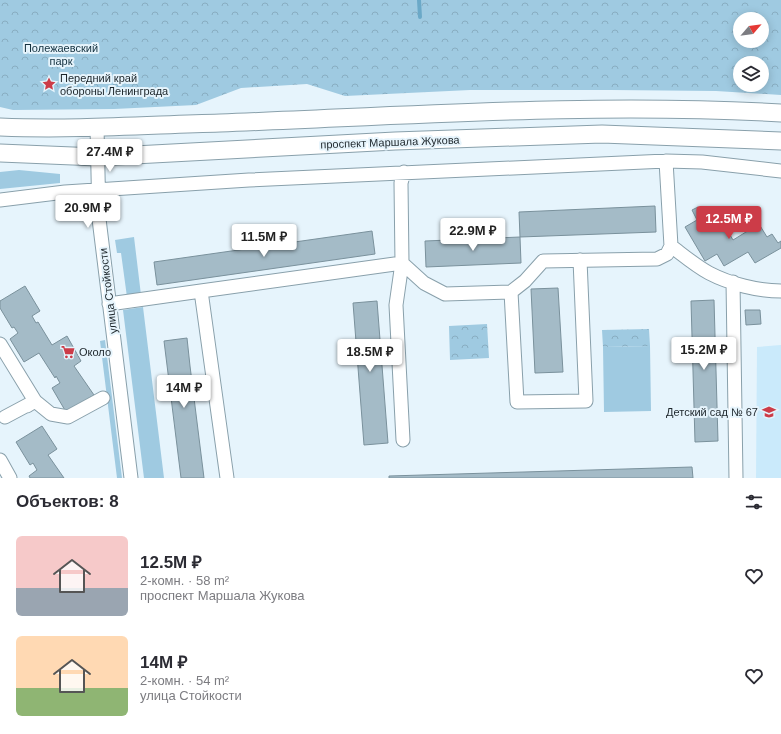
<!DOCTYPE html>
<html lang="ru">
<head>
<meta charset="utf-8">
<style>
	body { margin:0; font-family:Arial,sans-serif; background:#f2f2f3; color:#2b2b33; height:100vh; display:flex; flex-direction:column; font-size:15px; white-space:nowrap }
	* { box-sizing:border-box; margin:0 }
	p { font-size:13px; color:#7c7c81 }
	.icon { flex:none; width:22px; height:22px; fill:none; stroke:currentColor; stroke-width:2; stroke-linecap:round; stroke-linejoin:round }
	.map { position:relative; height:478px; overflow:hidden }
	.sheet { display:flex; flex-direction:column; background:#fff; flex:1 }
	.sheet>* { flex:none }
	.needle { width:26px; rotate:62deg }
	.controls { position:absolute; left:733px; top:12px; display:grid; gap:8px }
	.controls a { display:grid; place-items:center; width:36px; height:36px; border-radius:50%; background:#fff; box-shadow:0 2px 10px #0003; font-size:20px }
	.price { position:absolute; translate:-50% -34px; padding:0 9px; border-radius:4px; background:#fff; color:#222; font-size:13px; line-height:26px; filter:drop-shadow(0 1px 2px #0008) }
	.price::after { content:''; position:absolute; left:50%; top:24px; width:12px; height:9px; margin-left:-6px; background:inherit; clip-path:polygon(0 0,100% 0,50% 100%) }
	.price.selected { background:#cc3c48; color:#fff }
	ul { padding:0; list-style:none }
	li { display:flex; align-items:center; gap:12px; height:100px; padding:0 16px }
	li span { display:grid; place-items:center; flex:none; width:112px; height:80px; border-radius:6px; color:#555 }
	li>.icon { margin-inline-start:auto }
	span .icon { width:48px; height:48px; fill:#fffc; stroke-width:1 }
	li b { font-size:17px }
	h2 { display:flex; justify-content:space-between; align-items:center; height:48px; padding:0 16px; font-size:17px }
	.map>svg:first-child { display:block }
	.built { fill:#caeafb }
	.grass { fill:#9fcae1 }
	.park { fill:url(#park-crowns); fill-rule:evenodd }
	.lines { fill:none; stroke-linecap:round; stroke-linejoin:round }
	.stream { stroke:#6ba9c8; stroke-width:4 }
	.building { fill:#a4bbc7; stroke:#7a919c }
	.minor-casing { stroke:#89a0ab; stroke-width:15 }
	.major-casing { stroke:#89a0ab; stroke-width:19 }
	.minor { stroke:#fff; stroke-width:13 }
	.major { stroke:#fff; stroke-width:17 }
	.labels { text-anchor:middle; stroke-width:4; stroke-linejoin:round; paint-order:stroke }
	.park-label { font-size:11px; fill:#13313f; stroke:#e6f4fc }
	.poi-label { font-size:11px; fill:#1c252a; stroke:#e6f4fc; text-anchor:start }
	.street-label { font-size:11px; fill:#1c252a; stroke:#e6f4fc }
</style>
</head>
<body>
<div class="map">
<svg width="781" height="478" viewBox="0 0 781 478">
	<defs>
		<pattern id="park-crowns" width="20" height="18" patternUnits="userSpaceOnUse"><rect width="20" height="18" fill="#9fcae1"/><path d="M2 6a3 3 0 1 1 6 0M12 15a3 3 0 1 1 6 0" fill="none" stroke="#88adc1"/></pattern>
	</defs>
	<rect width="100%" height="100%" fill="#e6f4fc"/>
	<path class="built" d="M 781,345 L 781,478 L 756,478 L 757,347 Z"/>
	<path class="grass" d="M 19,170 L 60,174 L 60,183 L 0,189 L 0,172 Z
		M 134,237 L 141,295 L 127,297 L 121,253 L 117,253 L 115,240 Z
		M 143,307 L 164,478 L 144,478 L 123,310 Z
		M 105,340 L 122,478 L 117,478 L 100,341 Z
		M 650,346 L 651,411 L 604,412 L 603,347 Z"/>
	<path class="park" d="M 0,0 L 781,0 L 781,95 L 716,91 L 611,90 L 470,90 L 345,96 L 307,84 L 241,88 L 196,105 L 114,109 L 13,110 L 0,107 ZM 740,19 L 762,19 L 762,41 L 740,41 ZM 740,63 L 762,63 L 762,85 L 740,85 Z
		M 487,324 L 489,358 L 450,360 L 449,326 Z
		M 649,329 L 650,346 L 603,347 L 602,330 Z"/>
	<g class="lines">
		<path class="stream" d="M 419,0 L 420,17"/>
	</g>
	<path class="building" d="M 655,206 L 656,232 L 520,237 L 519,212 Z
		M 698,207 L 703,216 L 715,209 L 733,240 L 759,224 L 767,237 L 772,234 L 778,243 L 781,241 L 781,248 L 755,263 L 748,252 L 724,266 L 717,254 L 705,261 L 685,227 L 697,220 L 692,210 Z
		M 372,231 L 375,254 L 157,285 L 154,262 Z
		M 520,237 L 521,263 L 426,267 L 425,241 Z
		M 25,286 L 40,311 L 32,316 L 36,323 L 38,322 L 52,345 L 67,336 L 81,361 L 74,366 L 94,395 L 66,412 L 52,388 L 60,383 L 56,376 L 55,378 L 39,353 L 24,362 L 10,339 L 18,333 L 14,327 L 12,328 L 0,308 L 0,301 Z
		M 558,288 L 563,372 L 535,373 L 531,289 Z
		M 714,300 L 718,441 L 695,442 L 691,301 Z
		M 377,301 L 388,443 L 364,445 L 353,303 Z
		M 745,310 L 760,310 L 761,324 L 746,325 Z
		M 187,338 L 190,366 L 204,478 L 181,478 L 164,341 Z
		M 42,426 L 57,449 L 48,455 L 64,478 L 30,478 L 29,476 L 37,470 L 33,463 L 30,465 L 16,442 Z
		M 692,467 L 693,478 L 389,478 L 389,476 Z"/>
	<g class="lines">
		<g class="minor-casing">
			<path id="minor" d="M 97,127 L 99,219 L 131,478
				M 666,161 L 671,246
				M 404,172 L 401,183 L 402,263 L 424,283 L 445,294 L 511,292 L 525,281 L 543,261 L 657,259 L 667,254 L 671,246 C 683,255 696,266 709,273 C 730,284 758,291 781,291
				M 0,200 L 65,192 L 249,180 L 666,161 L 702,162 L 781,171
				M 733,282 L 736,478
				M 511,292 L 517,402 L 586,401 L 580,260
				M 109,304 L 201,291
				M 0,344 L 35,401 L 27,406
				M 5,417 L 35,401 L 51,414 L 68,417 L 103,398
				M 0,460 L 10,478
				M 227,478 L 201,291 L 402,263 L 396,305 L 403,440"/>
		</g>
		<g class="major-casing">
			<path id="major" d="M 0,127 C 73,130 147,125 220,123 C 406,116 594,102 781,113
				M 0,153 L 97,157 L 395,141 L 602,134 L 781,141"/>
		</g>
		<use href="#minor" class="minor"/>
		<use href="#major" class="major"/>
	</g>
	<defs>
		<g id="sight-bare" transform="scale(1.08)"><path d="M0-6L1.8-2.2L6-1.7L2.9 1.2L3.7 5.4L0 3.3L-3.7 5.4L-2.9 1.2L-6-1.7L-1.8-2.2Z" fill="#cc3c48" stroke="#e6f4fc" stroke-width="2.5" paint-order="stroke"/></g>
		<g id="supermarket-bare" transform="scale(1.08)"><path d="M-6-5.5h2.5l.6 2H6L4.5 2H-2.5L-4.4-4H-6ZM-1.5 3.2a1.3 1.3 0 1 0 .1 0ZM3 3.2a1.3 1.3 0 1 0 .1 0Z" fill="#cc3c48" stroke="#e6f4fc" stroke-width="2.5" paint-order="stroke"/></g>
		<g id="school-bare" transform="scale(1.08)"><path d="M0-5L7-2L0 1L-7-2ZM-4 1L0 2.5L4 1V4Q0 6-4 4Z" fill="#cc3c48" stroke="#e6f4fc" stroke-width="2.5" paint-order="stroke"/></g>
	</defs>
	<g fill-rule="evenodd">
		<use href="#sight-bare" x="49" y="84"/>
		<use href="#supermarket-bare" x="68" y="352"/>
		<use href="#school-bare" x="769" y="412"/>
	</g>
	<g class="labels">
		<g class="park-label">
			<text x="61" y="52">Полежаевский<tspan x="61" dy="13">парк</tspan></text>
		</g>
		<g class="poi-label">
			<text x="60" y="82">Передний край<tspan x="60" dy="13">обороны Ленинграда</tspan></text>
			<text x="79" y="356">Около</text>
			<text x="758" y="416" text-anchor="end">Детский сад № 67</text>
		</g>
		<g class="street-label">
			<text transform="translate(390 142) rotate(-2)" y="4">проспект Маршала Жукова</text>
			<text transform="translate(108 291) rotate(-97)" y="4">улица Стойкости</text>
		</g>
	</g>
</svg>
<div class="controls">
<a><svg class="needle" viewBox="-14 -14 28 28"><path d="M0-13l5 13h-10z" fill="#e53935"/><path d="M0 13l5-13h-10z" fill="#7c7c81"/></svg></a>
<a><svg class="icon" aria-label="layers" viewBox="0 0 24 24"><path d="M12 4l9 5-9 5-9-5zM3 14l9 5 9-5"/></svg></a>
</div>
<b class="price" style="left:110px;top:173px">27.4M ₽</b>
<b class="price" style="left:88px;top:229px">20.9M ₽</b>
<b class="price selected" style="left:729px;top:240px">12.5M ₽</b>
<b class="price" style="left:473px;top:252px">22.9M ₽</b>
<b class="price" style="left:264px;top:258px">11.5M ₽</b>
<b class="price" style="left:704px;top:371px">15.2M ₽</b>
<b class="price" style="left:370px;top:373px">18.5M ₽</b>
<b class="price" style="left:184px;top:409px">14M ₽</b>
</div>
<section class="sheet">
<h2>Объектов: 8<svg class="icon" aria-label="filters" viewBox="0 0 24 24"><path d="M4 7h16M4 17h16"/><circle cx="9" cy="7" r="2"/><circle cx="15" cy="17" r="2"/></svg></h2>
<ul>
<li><span style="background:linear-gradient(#f6c9c9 65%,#9aa5b1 0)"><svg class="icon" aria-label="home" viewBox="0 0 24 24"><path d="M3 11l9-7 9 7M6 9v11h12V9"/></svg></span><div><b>12.5M ₽</b><p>2-комн. · 58 m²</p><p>проспект Маршала Жукова</p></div><svg class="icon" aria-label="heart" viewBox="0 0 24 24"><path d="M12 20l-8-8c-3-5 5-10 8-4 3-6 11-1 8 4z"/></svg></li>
<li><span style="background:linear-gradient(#ffd9b3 65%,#8fb573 0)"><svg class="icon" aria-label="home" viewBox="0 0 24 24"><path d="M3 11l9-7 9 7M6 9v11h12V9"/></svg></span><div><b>14M ₽</b><p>2-комн. · 54 m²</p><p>улица Стойкости</p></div><svg class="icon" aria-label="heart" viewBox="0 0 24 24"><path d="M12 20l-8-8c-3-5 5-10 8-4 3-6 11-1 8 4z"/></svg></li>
</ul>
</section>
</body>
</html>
